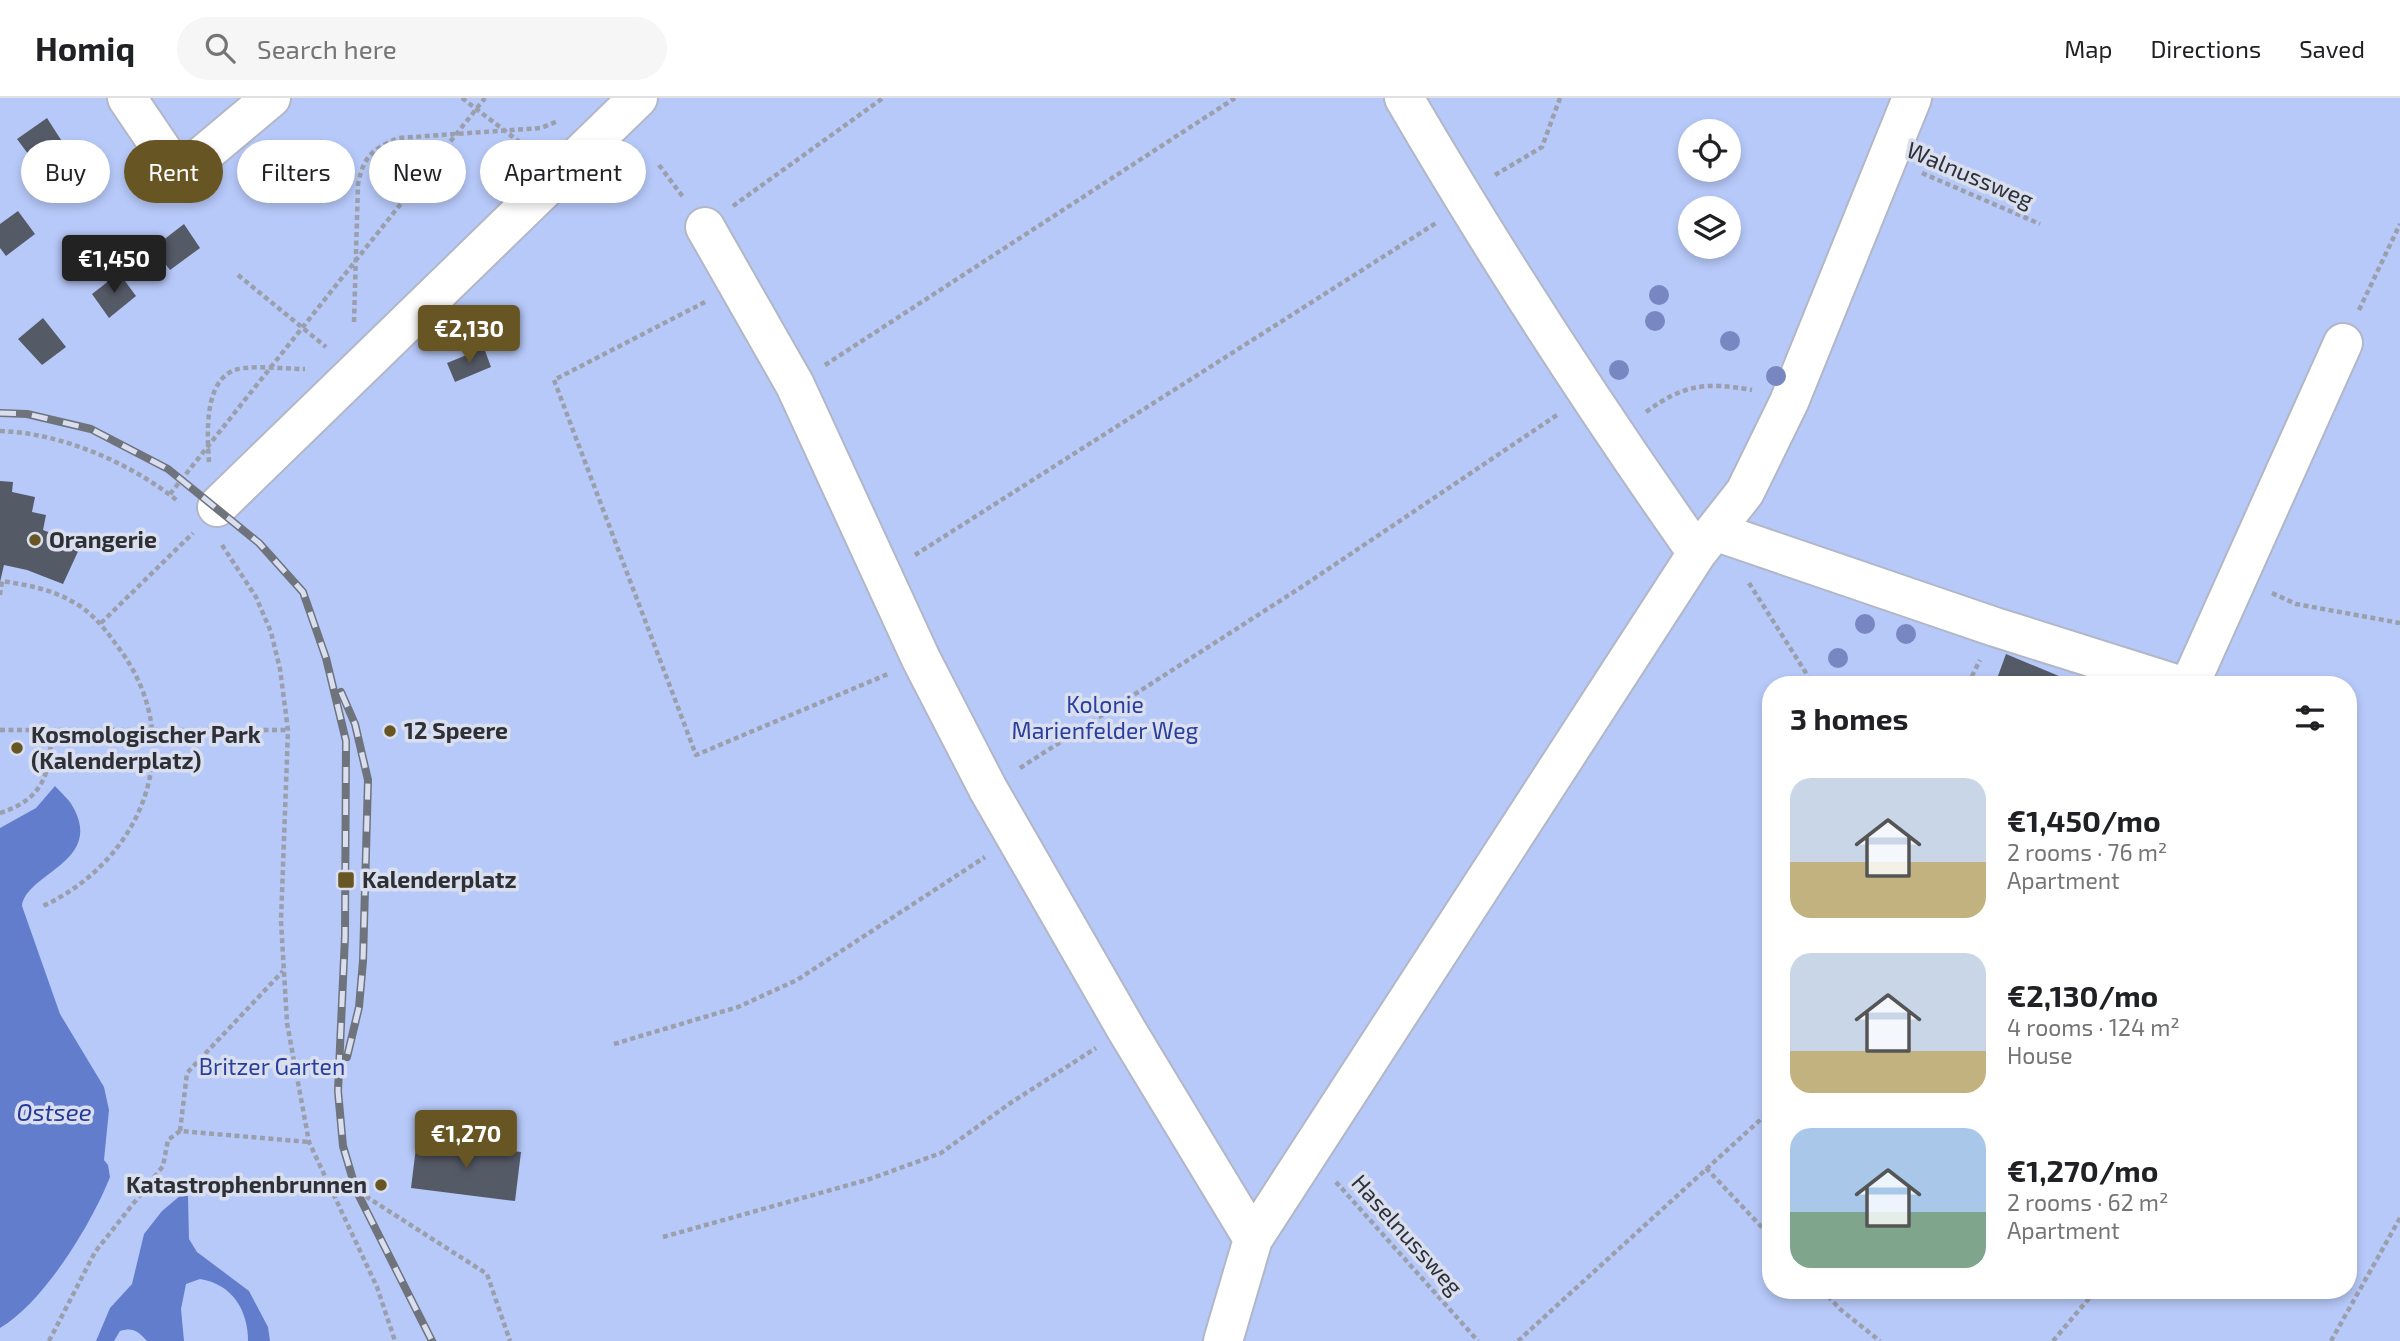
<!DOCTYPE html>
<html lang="en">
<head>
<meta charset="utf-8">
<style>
	body { margin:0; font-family:"Exo 2",sans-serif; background:#f6f6f6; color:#202124; height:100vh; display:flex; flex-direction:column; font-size:26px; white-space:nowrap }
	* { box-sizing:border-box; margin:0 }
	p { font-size:23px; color:#757577 }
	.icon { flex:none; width:38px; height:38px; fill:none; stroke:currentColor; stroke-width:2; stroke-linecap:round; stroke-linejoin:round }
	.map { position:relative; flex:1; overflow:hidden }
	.panel { position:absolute; left:1762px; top:578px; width:595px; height:623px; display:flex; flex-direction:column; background:#fff; border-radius:28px; box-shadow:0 4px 10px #0003 }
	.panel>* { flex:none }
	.guide { position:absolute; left:21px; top:42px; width:665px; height:63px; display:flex; gap:14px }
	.buttons { position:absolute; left:1678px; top:21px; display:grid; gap:14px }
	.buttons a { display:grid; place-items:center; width:63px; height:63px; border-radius:50%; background:#fff; box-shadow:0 4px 10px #0003; font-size:35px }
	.price { position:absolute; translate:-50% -60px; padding:0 16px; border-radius:7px; background:#675523; color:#fff; font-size:23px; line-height:46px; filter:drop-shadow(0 2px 4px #0008) }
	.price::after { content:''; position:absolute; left:50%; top:42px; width:21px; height:16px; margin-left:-10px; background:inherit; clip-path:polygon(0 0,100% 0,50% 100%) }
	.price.active { background:#222; color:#fff }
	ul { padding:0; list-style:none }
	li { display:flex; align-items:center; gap:21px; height:175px; padding:0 28px }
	li span { display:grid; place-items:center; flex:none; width:196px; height:140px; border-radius:21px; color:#555 }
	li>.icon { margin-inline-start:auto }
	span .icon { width:84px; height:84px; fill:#fffc; stroke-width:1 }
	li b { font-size:30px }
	h2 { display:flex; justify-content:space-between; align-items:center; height:84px; padding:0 28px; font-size:30px }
	.pill { padding:0 24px; border-radius:32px; background:#fff; box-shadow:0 4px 10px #0003; font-size:24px; line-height:63px }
	.pill.active { background:#675523; color:#fff }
	header { display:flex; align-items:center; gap:42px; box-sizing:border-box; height:98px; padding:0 35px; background:#fff; border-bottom:2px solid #e0e0e0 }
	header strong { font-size:33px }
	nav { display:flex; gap:38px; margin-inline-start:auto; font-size:24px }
	.search { width:490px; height:63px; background:#f6f6f6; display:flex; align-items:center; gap:18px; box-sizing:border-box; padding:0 24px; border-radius:38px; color:#757577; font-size:26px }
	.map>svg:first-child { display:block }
	.green { fill:#b7c9f9; fill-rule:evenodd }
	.water { fill:#637dcd }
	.building { fill:#555a67 }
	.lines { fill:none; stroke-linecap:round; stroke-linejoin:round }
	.minor-casing { stroke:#b1b7c6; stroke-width:42 }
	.path { stroke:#9b9fab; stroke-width:4.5; stroke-dasharray:5 3.5; stroke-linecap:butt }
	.minor { stroke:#fff; stroke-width:38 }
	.rail-casing { stroke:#6f737c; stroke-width:8 }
	.rail { stroke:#d9dfee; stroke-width:5; stroke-dasharray:16; stroke-linecap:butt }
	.tree { fill:#7886c1 }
	.poi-dot { fill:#675523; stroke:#d9dfee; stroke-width:2.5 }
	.labels { text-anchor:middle; stroke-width:7; stroke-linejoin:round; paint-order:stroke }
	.street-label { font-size:23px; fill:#2e3036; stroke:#d9dfee }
	.poi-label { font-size:23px; font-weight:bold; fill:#2e3036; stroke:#d9dfee; text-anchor:start }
	.park-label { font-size:23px; fill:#293e9d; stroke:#d9dfee }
	.water-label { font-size:24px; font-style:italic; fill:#263a99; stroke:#d9dfee }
</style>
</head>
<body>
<header>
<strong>Homiq</strong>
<div class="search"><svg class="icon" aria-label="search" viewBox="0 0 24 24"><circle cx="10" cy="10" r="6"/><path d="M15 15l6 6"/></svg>Search here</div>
<nav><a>Map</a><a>Directions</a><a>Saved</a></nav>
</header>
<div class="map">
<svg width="2400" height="1243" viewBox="0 0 2400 1243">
	<rect width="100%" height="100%" fill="#d9dfee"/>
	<path class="green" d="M 0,0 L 2400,0 L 2400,1243 L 0,1243 ZM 1690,33 L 1729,33 L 1729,72 L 1690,72 ZM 1690,110 L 1729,110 L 1729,149 L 1690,149 ZM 1771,586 L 2348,586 L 2348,1192 L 1771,1192 Z"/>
	<path class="water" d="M 55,688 C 61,695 69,701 73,709 C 104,764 26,775 22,808 L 60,916 L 104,989 L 109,1012 L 104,1062 L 108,1067 L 110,1079 C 91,1127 44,1204 0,1230 L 0,730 L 36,710 Z
		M 181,1097 L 188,1098 L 189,1141 L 197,1154 L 249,1193 L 268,1229 L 270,1243 L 248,1243 C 248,1212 232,1186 200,1181 L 186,1186 L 181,1211 L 184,1243 L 147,1243 C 138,1233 133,1229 120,1233 L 114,1243 L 96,1243 L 110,1210 L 132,1186 L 144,1136 L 162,1113 Z"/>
	<path class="building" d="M 47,20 L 63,45 L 34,64 L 17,41 Z
		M 18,113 L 35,136 L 6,158 L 0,150 L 0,126 Z
		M 184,126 L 200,150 L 170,172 L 153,150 Z
		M 119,175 L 136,198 L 109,220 L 92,196 Z
		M 43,220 L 66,249 L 42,267 L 18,241 Z
		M 484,250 L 491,269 L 455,284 L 447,265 Z
		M 0,383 L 13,384 L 12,394 L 35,399 L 32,414 L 46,417 L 43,432 L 81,447 L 63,486 L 27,472 L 4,467 L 0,484 Z
		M 2006,556 L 2078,586 L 1995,586 Z
		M 417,1041 L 521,1054 L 515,1103 L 411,1090 Z"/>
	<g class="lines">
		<g class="minor-casing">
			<path id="minor" d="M 127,0 L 179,77 L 271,0
				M 1404,0 C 1495,156 1593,307 1697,455
				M 705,129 L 795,287 L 921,561 L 988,691 L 1126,931 L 1253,1141
				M 217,409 L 638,0
				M 1717,434 L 1995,529 L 2176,586
				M 2190,586 L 2343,245
				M 1223,1243 L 1253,1141 L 1697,455 L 1745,394 L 1789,304 L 1912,0"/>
		</g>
		<path class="path" d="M 462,0 L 530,52
			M 659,67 L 683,99
			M 1922,75 L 2040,126
			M 1495,77 L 1542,49 L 1560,0
			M 733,108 L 883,0
			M 238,177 L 326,249
			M 705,204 L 554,282 L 696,657 L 888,576
			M 2359,212 L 2400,126
			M 354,224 L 358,86 C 364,57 372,52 398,40 L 541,30 L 558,23
			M 825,267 L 1235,0
			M 1646,314 C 1684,286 1706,284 1752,292
			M 0,333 C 62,335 131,365 179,404
			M 209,364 C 207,333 203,274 244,270 C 263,268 285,271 305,271
			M 170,396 L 485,0
			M 222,447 L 256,499 L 271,534 L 280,571 L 288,632 L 281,823 L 287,925 L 309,1044 L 377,1189 L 395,1243
			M 915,457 L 1436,125
			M 1749,485 L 1813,586
			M 2272,495 L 2296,506 L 2400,525
			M 0,497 L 2,483 C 27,487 51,491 73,504 C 94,515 107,534 121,553 C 189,648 142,763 41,809
			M 101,525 L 193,435
			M 1968,586 L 1980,562
			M 0,632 L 288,632
			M 1020,670 L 1300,490 L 1557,317
			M 0,715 C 44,701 51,674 51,632
			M 614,946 L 738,909 L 797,882 L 985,759
			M 180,1033 L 187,975 L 283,873
			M 1706,1070 L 1771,1139
			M 1336,1084 L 1478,1243
			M 334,1096 L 356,1092 L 487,1176 L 510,1243
			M 663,1139 L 870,1081 L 941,1055 L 1009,1006 L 1096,950
			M 1822,1192 L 1841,1212 L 1880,1243
			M 49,1243 L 95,1154 L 163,1068 L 168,1042 L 180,1033 L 309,1044
			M 1518,1243 L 1771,1012
			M 2053,1243 L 2096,1192
			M 2331,1243 L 2400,1120"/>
		<use href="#minor" class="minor"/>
		<g class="rail-casing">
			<path id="rail" d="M 0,315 L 27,316 L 91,331 L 168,371 L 259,445 L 303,494 L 326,560 L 346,643 L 345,838 L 338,993 L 343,1048 L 356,1092 L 432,1243
				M 341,594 L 355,626 L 368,682 L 363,863 L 359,909 L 347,959"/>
		</g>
		<use href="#rail" class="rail"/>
	</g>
	<g class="tree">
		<circle cx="1659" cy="197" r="10"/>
		<circle cx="1655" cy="223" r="10"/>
		<circle cx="1730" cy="243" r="10"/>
		<circle cx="1619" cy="272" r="10"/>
		<circle cx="1776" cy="278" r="10"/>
		<circle cx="1865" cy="526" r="10"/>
		<circle cx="1906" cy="536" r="10"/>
		<circle cx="1838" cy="560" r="10"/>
	</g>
	<g class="poi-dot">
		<circle cx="35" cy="442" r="7"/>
		<circle cx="390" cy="633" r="7"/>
		<circle cx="17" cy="650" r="7"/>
		<rect x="337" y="773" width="18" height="18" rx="3.5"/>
		<circle cx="381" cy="1087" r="7"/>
	</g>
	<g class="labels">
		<g class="street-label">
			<text transform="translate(1970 77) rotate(23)" y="8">Walnussweg</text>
			<text transform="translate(1407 1137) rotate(48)" y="8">Haselnussweg</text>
		</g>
		<g class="poi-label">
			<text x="49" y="450">Orangerie</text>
			<text x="404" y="641">12 Speere</text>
			<text x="31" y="645">Kosmologischer Park<tspan x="31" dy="26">(Kalenderplatz)</tspan></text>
			<text x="362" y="790">Kalenderplatz</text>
			<text x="367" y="1095" text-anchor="end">Katastrophenbrunnen</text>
		</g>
		<g class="park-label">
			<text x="1105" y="615">Kolonie<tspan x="1105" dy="26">Marienfelder Weg</tspan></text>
			<text x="272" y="977">Britzer Garten</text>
		</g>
		<g class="water-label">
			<text x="54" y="1023">Ostsee</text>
		</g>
	</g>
</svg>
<div class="buttons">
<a><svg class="icon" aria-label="locate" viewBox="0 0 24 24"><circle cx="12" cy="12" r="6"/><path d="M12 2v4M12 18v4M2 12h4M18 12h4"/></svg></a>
<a><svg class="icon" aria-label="layers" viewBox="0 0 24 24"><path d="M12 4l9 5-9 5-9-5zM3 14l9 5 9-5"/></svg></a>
</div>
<b class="price active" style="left:114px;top:197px">€1,450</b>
<b class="price" style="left:469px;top:267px">€2,130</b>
<b class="price" style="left:466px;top:1072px">€1,270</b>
<div class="guide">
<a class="pill">Buy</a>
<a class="pill active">Rent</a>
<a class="pill">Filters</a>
<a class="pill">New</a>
<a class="pill">Apartment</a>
</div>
<section class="panel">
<h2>3 homes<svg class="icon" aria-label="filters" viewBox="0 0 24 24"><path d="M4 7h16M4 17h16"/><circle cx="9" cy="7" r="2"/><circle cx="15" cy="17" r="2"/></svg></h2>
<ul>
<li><span style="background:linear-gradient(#c9d6e8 60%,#c2b280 0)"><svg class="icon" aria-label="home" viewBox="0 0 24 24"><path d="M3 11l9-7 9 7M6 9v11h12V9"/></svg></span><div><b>€1,450/mo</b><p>2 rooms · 76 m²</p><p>Apartment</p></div></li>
<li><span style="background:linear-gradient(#c9d6e8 70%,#c2b280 0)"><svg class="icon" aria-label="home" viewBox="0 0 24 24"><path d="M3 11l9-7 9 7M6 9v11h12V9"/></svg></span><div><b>€2,130/mo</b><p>4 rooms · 124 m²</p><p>House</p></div></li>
<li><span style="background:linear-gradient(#a9c7e8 60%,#7fa58c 0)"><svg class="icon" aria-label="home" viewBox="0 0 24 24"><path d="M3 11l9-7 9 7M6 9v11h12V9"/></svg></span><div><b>€1,270/mo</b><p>2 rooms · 62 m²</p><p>Apartment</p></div></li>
</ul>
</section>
</div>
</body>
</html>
